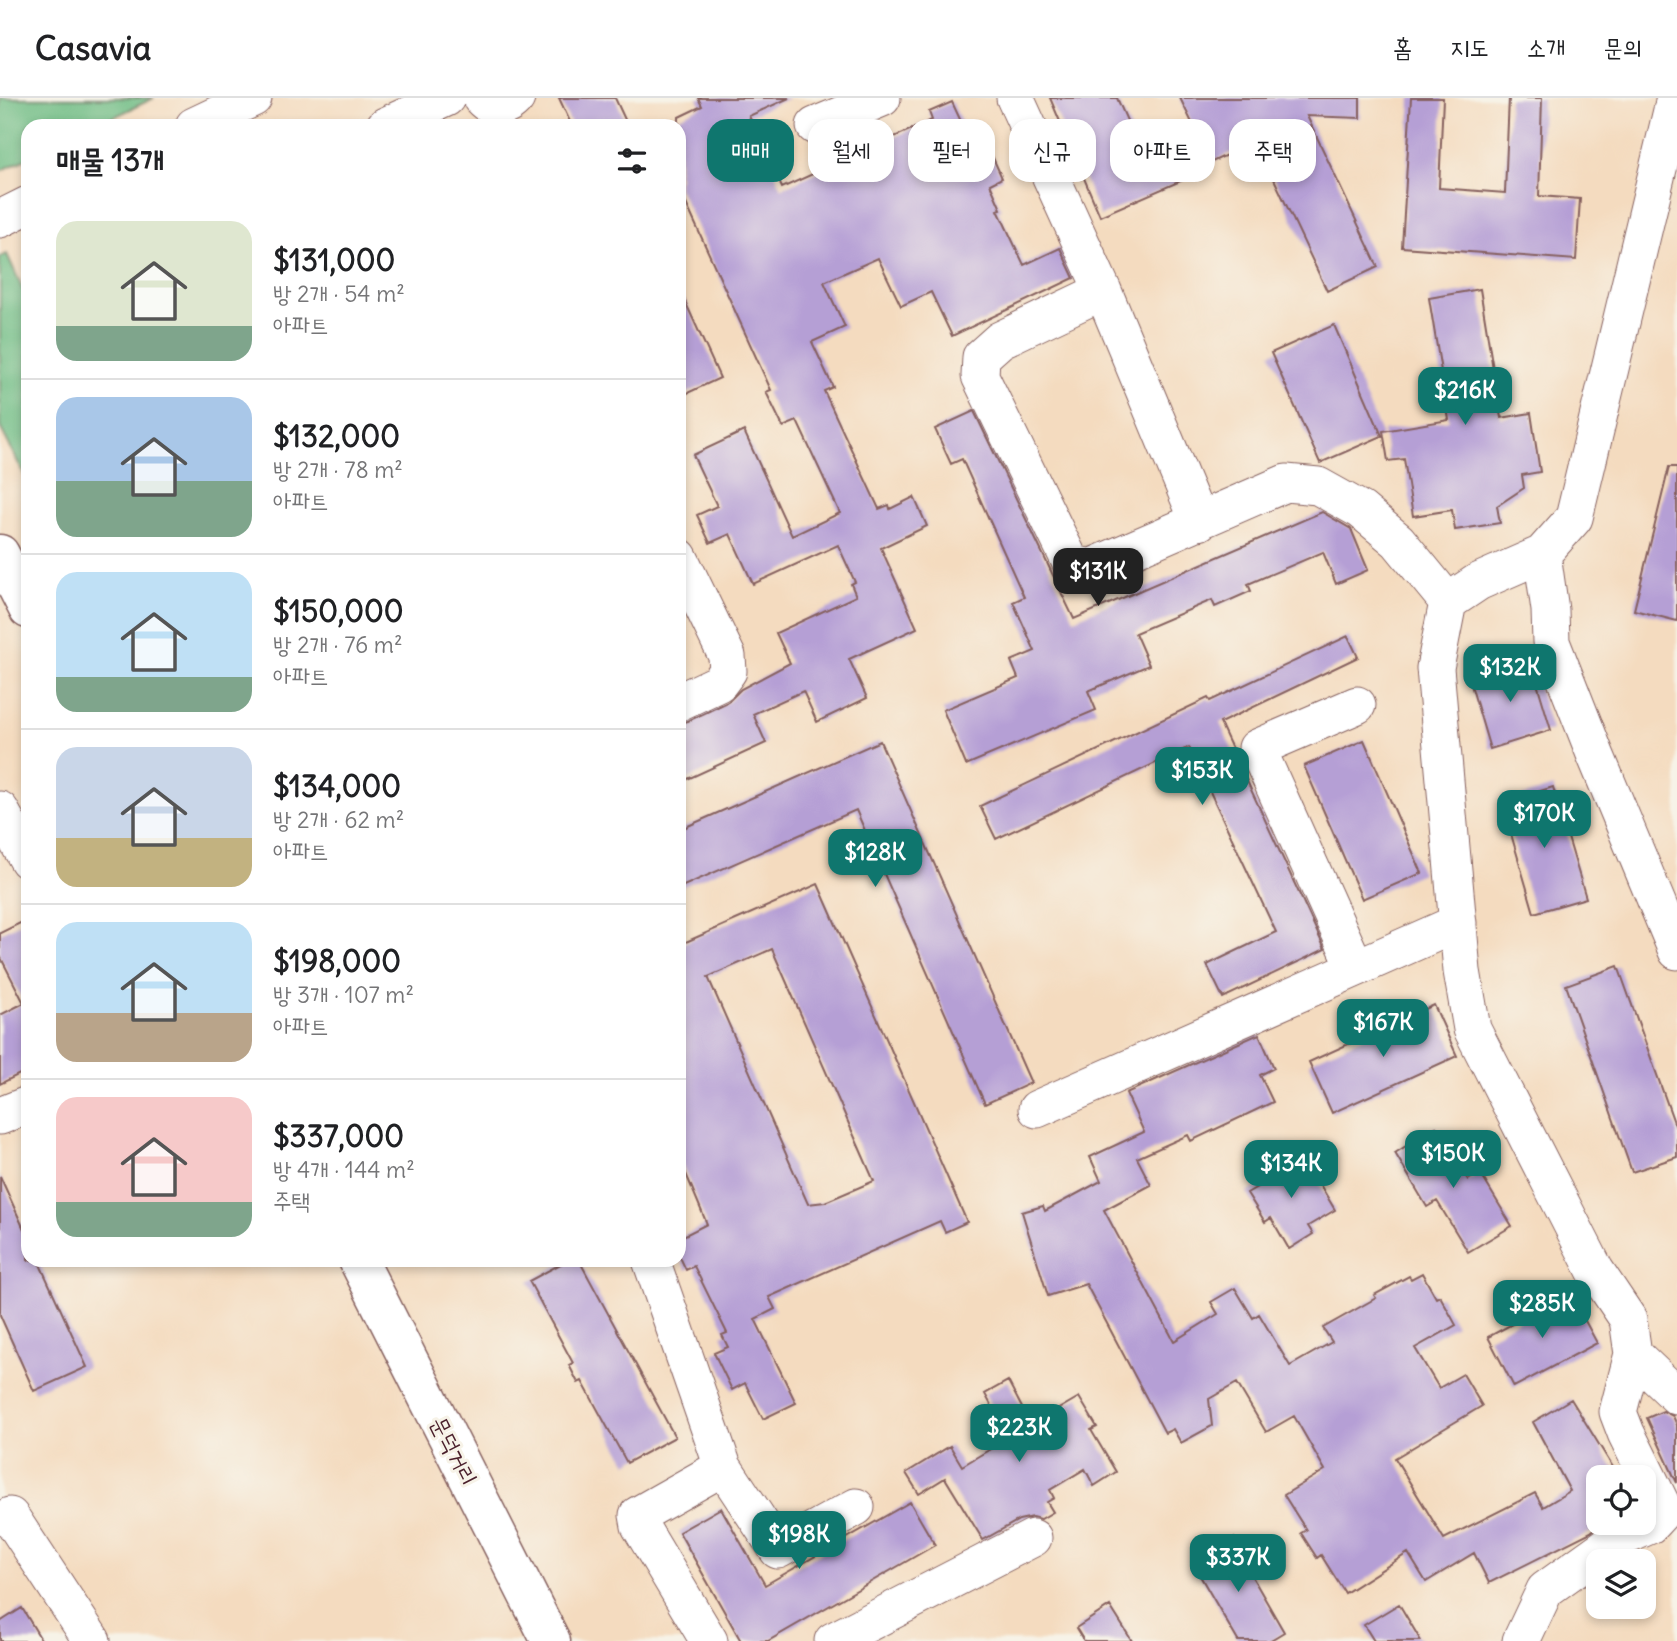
<!DOCTYPE html>
<html lang="ko">
<head>
<meta charset="utf-8">
<style>
	body { margin:0; font-family:Delius,"Poor Story",sans-serif; background:#f2f2f2; color:#202124; height:100vh; display:flex; flex-direction:column; font-size:26px; white-space:nowrap }
	* { box-sizing:border-box; margin:0 }
	p { font-size:23px; color:#757577 }
	.icon { flex:none; width:38px; height:38px; fill:none; stroke:currentColor; stroke-width:2; stroke-linecap:round; stroke-linejoin:round }
	.map { position:relative; flex:1; overflow:hidden }
	.sheet { position:absolute; left:21px; top:21px; width:665px; height:1148px; display:flex; flex-direction:column; background:#fff; border-radius:21px; box-shadow:0 4px 10px #0003 }
	.sheet>* { flex:none }
	.guide { position:absolute; left:707px; top:21px; width:665px; height:63px; display:flex; gap:14px }
	.buttons { position:absolute; left:1586px; top:1367px; display:grid; gap:14px }
	.buttons a { display:grid; place-items:center; width:70px; height:70px; border-radius:14px; background:#fff; box-shadow:0 4px 10px #0003; font-size:35px }
	.price { position:absolute; translate:-50% -60px; padding:0 16px; border-radius:14px; background:#0f766e; color:#fff; font-size:23px; line-height:46px; filter:drop-shadow(0 2px 4px #0008) }
	.price::after { content:''; position:absolute; left:50%; top:42px; width:21px; height:16px; margin-left:-10px; background:inherit; clip-path:polygon(0 0,100% 0,50% 100%) }
	.price.current { background:#222; color:#fff }
	ul { padding:0; list-style:none }
	li { display:flex; align-items:center; gap:21px; height:175px; padding:0 35px }
	li+li { border-top:2px solid #e0e0e0 }
	li span { display:grid; place-items:center; flex:none; width:196px; height:140px; border-radius:21px; color:#555 }
	li>.icon { margin-inline-start:auto }
	span .icon { width:84px; height:84px; fill:#fffc; stroke-width:1 }
	li b { font-size:30px }
	h2 { display:flex; justify-content:space-between; align-items:center; height:84px; padding:0 35px; font-size:30px }
	.pill { padding:0 24px; border-radius:21px; background:#fff; box-shadow:0 4px 10px #0003; font-size:24px; line-height:63px }
	.pill.current { background:#0f766e; color:#fff }
	header { display:flex; align-items:center; gap:42px; box-sizing:border-box; height:98px; padding:0 35px; background:#fff; border-bottom:2px solid #e0e0e0 }
	header strong { font-size:33px }
	nav { display:flex; gap:38px; margin-inline-start:auto; font-size:24px }
	.map>svg:first-child { display:block }
	.forest { fill:#72be87; stroke:#5e6e59; stroke-width:2 }
	.building { fill:#b59fd5; fill-rule:evenodd }
	.lines { fill:none; stroke-linecap:round; stroke-linejoin:round }
	.minor-casing { stroke:#86615f; stroke-width:39 }
	.major-casing { stroke:#86615f; stroke-width:41 }
	.minor { stroke:#fff; stroke-width:37 }
	.major { stroke:#fff; stroke-width:38 }
	.labels { text-anchor:middle; stroke-width:6; stroke-linejoin:round; paint-order:stroke }
	.street-label { font-size:23px; fill:#4a1f2b; stroke:#f7f3e8 }
</style>
</head>
<body>
<header>
<strong>Casavia</strong>
<nav><a>홈</a><a>지도</a><a>소개</a><a>문의</a></nav>
</header>
<div class="map">
<svg width="1677" height="1543" viewBox="0 0 1677 1543">
	<rect width="100%" height="100%" fill="#f7f3e8"/>
	<filter id="ink" filterUnits="userSpaceOnUse"><feTurbulence type="fractalNoise" baseFrequency=".0143" numOctaves="2"/><feDisplacementMap in="SourceGraphic" scale="14" xChannelSelector="R" yChannelSelector="G"/><feConvolveMatrix kernelMatrix="1 2 1 2 8 2 1 2 1" color-interpolation-filters="sRGB"/></filter>
	<filter id="wash" filterUnits="userSpaceOnUse"><feTurbulence type="fractalNoise" baseFrequency=".00686" numOctaves="4" result="noise"/><feDisplacementMap in="SourceGraphic" scale="28" xChannelSelector="R" yChannelSelector="G"/><feGaussianBlur stdDeviation="1.57" result="paint"/><feColorMatrix in="noise" values="0 0 0 0 0 0 0 0 0 0 0 0 0 0 0 0 0 1.4 0 .05"/><feComposite in="paint" operator="in"/></filter>
	<g filter="url(#wash)">
		<rect width="100%" height="100%" fill="#f4dbbf"/>
		<path class="forest" d="M 0,0 L 154,0 L 95,28 L 28,28 L 28,60 L 0,73 Z
			M 7,156 L 28,203 L 28,384 L 0,329 L 0,159 Z"/>
		<g id="blocks">
			<path class="building" d="M 559,0 L 615,0 L 628,28 L 572,28 Z
				M 698,0 L 789,0 L 749,18 L 782,90 L 932,22 L 929,14 L 952,4 L 964,30 L 977,24 L 1002,80 L 990,86 L 1001,111 L 998,112 L 1024,167 L 1060,150 L 1074,180 L 952,238 L 931,194 L 901,208 L 878,160 L 824,184 L 845,229 L 812,244 L 833,289 L 824,293 L 879,411 L 889,407 L 890,411 L 914,399 L 927,428 L 881,450 L 917,530 L 849,561 L 867,600 L 817,624 L 803,593 L 753,616 L 766,645 L 679,685 L 679,625 L 688,623 L 728,604 L 741,591 L 790,565 L 776,535 L 856,498 L 851,486 L 855,484 L 838,447 L 753,486 L 730,436 L 710,445 L 697,417 L 717,408 L 693,357 L 744,333 L 792,438 L 840,415 L 797,323 L 783,329 L 766,294 L 771,292 L 679,90 L 679,19 L 702,8 Z
				M 1050,0 L 1117,0 L 1143,59 L 1197,35 L 1180,0 L 1360,0 L 1360,20 L 1307,18 L 1378,169 L 1327,193 L 1256,43 L 1182,78 L 1183,82 L 1100,118 Z
				M 1411,0 L 1443,0 L 1439,90 L 1505,95 L 1509,0 L 1542,0 L 1539,98 L 1580,101 L 1576,162 L 1402,149 Z
				M 679,190 L 720,280 L 679,299 Z
				M 1480,191 L 1501,320 L 1531,315 L 1540,374 L 1522,377 L 1524,390 L 1497,408 L 1500,425 L 1455,432 L 1452,412 L 1413,418 L 1404,361 L 1388,363 L 1383,333 L 1449,322 L 1429,200 Z
				M 1334,227 L 1382,338 L 1320,365 L 1271,255 Z
				M 974,313 L 1074,521 L 1322,414 L 1351,431 L 1368,472 L 1336,486 L 1323,454 L 1248,486 L 1251,493 L 1215,509 L 1212,502 L 1135,535 L 1149,567 L 1088,593 L 1096,612 L 966,667 L 943,612 L 1018,580 L 1011,563 L 1035,553 L 1013,504 L 1024,499 L 962,361 L 951,366 L 935,331 Z
				M 1669,369 L 1677,369 L 1677,523 L 1634,512 Z
				M 1348,538 L 1358,559 L 1220,625 L 1325,851 L 1223,900 L 1207,867 L 1276,834 L 1189,649 L 996,741 L 980,708 L 1208,600 L 1210,603 Z
				M 1530,562 L 1551,632 L 1490,651 L 1469,580 Z
				M 1364,642 L 1422,775 L 1362,801 L 1304,668 Z
				M 880,643 L 1031,985 L 985,1006 L 856,712 L 679,790 L 679,732 Z
				M 1553,689 L 1586,800 L 1534,815 L 1502,705 Z
				M 818,786 L 967,1124 L 945,1134 L 940,1123 L 769,1199 L 775,1211 L 755,1221 L 796,1305 L 763,1321 L 745,1285 L 732,1292 L 714,1255 L 728,1249 L 722,1237 L 727,1235 L 694,1168 L 686,1172 L 679,1157 L 679,1140 L 707,1126 L 679,1059 L 679,847 ZM 772,851 L 874,1083 L 825,1104 L 808,1106 L 708,879 Z
				M 28,821 L 28,972 L 0,986 L 0,917 L 24,905 L 0,858 L 0,835 Z
				M 1618,868 L 1677,1033 L 1677,1059 L 1632,1074 L 1566,887 Z
				M 1434,907 L 1457,958 L 1332,1015 L 1309,964 Z
				M 1259,936 L 1274,970 L 1260,977 L 1273,1004 L 1191,1043 L 1188,1037 L 1137,1060 L 1151,1087 L 1104,1112 L 1174,1243 L 1218,1216 L 1211,1204 L 1235,1190 L 1253,1220 L 1259,1216 L 1290,1268 L 1332,1244 L 1323,1230 L 1376,1200 L 1374,1197 L 1409,1178 L 1411,1181 L 1422,1175 L 1436,1200 L 1440,1198 L 1456,1227 L 1415,1250 L 1439,1290 L 1463,1276 L 1482,1308 L 1395,1360 L 1444,1441 L 1535,1395 L 1543,1409 L 1570,1393 L 1533,1324 L 1571,1301 L 1619,1379 L 1598,1379 L 1598,1428 L 1591,1434 L 1489,1485 L 1474,1455 L 1426,1484 L 1408,1455 L 1345,1495 L 1321,1457 L 1317,1460 L 1301,1435 L 1306,1432 L 1284,1397 L 1325,1372 L 1294,1318 L 1266,1334 L 1237,1285 L 1209,1301 L 1212,1328 L 1181,1345 L 1173,1331 L 1165,1335 L 1086,1186 L 1048,1198 L 1022,1114 L 1043,1108 L 1045,1113 L 1101,1083 L 1090,1059 L 1144,1034 L 1126,995 Z
				M 1436,1029 L 1468,1082 L 1480,1075 L 1512,1128 L 1468,1154 L 1437,1103 L 1427,1109 L 1395,1055 Z
				M 1291,1053 L 1309,1083 L 1316,1080 L 1335,1112 L 1308,1128 L 1313,1136 L 1289,1151 L 1271,1120 L 1265,1124 L 1247,1095 L 1274,1079 L 1267,1068 Z
				M 0,1078 L 28,1140 L 28,1162 L 38,1162 L 87,1269 L 34,1293 L 0,1217 Z
				M 568,1162 L 579,1162 L 675,1339 L 627,1365 L 582,1283 L 578,1285 L 569,1267 L 573,1265 L 529,1183 Z
				M 1570,1195 L 1597,1245 L 1514,1289 L 1488,1239 Z
				M 1008,1283 L 1031,1327 L 1079,1299 L 1097,1329 L 1091,1332 L 1116,1374 L 1094,1388 L 1085,1371 L 1050,1392 L 1054,1400 L 1047,1404 L 1053,1414 L 1041,1421 L 1033,1419 L 1019,1422 L 983,1442 L 945,1380 L 919,1396 L 906,1375 L 950,1348 L 962,1368 L 1009,1340 L 985,1296 Z
				M 1663,1313 L 1673,1318 L 1677,1327 L 1677,1385 L 1647,1320 Z
				M 910,1404 L 935,1447 L 768,1543 L 741,1543 L 679,1434 L 721,1410 L 765,1487 Z
				M 1234,1440 L 1245,1459 L 1242,1461 L 1284,1534 L 1269,1543 L 1238,1543 L 1192,1464 Z
				M 1399,1506 L 1421,1543 L 1374,1543 L 1364,1527 Z
				M 1110,1508 L 1132,1543 L 1084,1543 L 1076,1530 Z
				M 22,1510 L 42,1543 L 0,1543 L 0,1524 Z"/>
		</g>
	</g>
	<g filter="url(#ink)">
		<use href="#blocks" fill-opacity="0" stroke="#86615f" stroke-width="2"/>
		<g class="lines">
			<g class="minor-casing">
				<path id="minor" d="M 481,0 C 492,12 506,12 516,0
					M 1015,0 L 1103,193 L 1199,424
					M 194,28 L 253,0
					M 385,28 L 446,0
					M 815,28 L 882,0
					M 0,121 L 28,107
					M 1103,193 L 1000,242 L 981,259 L 980,278 L 1071,465 L 1090,470 L 1286,385 L 1318,388 L 1361,412 L 1398,443 L 1448,504
					M 1542,456 L 1550,512 L 1551,544 L 1595,656 L 1677,853
					M 679,459 L 727,558 L 728,573 L 719,585 L 679,604
					M 0,712 L 28,762
					M 1356,870 L 1257,650 L 1357,607
					M 1037,1011 L 1458,825
					M 0,1018 L 28,1007
					M 651,1162 L 723,1369 L 778,1452 L 856,1409
					M 1633,1256 L 1677,1298
					M 10,1418 L 92,1543
					M 709,1543 L 640,1428 L 638,1417 L 723,1369
					M 833,1543 L 1033,1440
					M 1521,1543 L 1545,1492 L 1612,1444 L 1650,1427 L 1664,1412 L 1626,1335 L 1618,1314 L 1633,1256 L 1628,1221 L 1595,1172 L 1472,931 L 1462,873 L 1435,570 L 1448,504 L 1478,484 L 1542,456 L 1574,420 L 1675,0"/>
			</g>
			<g class="major-casing">
				<path id="major" d="M 0,456 L 28,511
					M 358,1162 L 551,1543"/>
			</g>
			<use href="#minor" class="minor"/>
			<use href="#major" class="major"/>
		</g>
	</g>
	<g class="labels">
		<g class="street-label">
			<text transform="translate(454 1353) rotate(63)" y="8">문덕거리</text>
		</g>
	</g>
</svg>
<div class="buttons">
<a><svg class="icon" aria-label="locate" viewBox="0 0 24 24"><circle cx="12" cy="12" r="6"/><path d="M12 2v4M12 18v4M2 12h4M18 12h4"/></svg></a>
<a><svg class="icon" aria-label="layers" viewBox="0 0 24 24"><path d="M12 4l9 5-9 5-9-5zM3 14l9 5 9-5"/></svg></a>
</div>
<b class="price" style="left:1465px;top:329px">$216K</b>
<b class="price current" style="left:1098px;top:510px">$131K</b>
<b class="price" style="left:1510px;top:606px">$132K</b>
<b class="price" style="left:1202px;top:709px">$153K</b>
<b class="price" style="left:1544px;top:752px">$170K</b>
<b class="price" style="left:875px;top:791px">$128K</b>
<b class="price" style="left:1383px;top:961px">$167K</b>
<b class="price" style="left:1453px;top:1092px">$150K</b>
<b class="price" style="left:1291px;top:1102px">$134K</b>
<b class="price" style="left:1542px;top:1242px">$285K</b>
<b class="price" style="left:1019px;top:1366px">$223K</b>
<b class="price" style="left:799px;top:1473px">$198K</b>
<b class="price" style="left:1238px;top:1496px">$337K</b>
<div class="guide">
<a class="pill current">매매</a>
<a class="pill">월세</a>
<a class="pill">필터</a>
<a class="pill">신규</a>
<a class="pill">아파트</a>
<a class="pill">주택</a>
</div>
<section class="sheet">
<h2>매물 13개<svg class="icon" aria-label="filters" viewBox="0 0 24 24"><path d="M4 7h16M4 17h16"/><circle cx="9" cy="7" r="2"/><circle cx="15" cy="17" r="2"/></svg></h2>
<ul>
<li><span style="background:linear-gradient(#dfe7d0 75%,#7fa58c 0)"><svg class="icon" aria-label="home" viewBox="0 0 24 24"><path d="M3 11l9-7 9 7M6 9v11h12V9"/></svg></span><div><b>$131,000</b><p>방 2개 · 54 m²</p><p>아파트</p></div></li>
<li><span style="background:linear-gradient(#a9c7e8 60%,#7fa58c 0)"><svg class="icon" aria-label="home" viewBox="0 0 24 24"><path d="M3 11l9-7 9 7M6 9v11h12V9"/></svg></span><div><b>$132,000</b><p>방 2개 · 78 m²</p><p>아파트</p></div></li>
<li><span style="background:linear-gradient(#bfe0f5 75%,#7fa58c 0)"><svg class="icon" aria-label="home" viewBox="0 0 24 24"><path d="M3 11l9-7 9 7M6 9v11h12V9"/></svg></span><div><b>$150,000</b><p>방 2개 · 76 m²</p><p>아파트</p></div></li>
<li><span style="background:linear-gradient(#c9d6e8 65%,#c2b280 0)"><svg class="icon" aria-label="home" viewBox="0 0 24 24"><path d="M3 11l9-7 9 7M6 9v11h12V9"/></svg></span><div><b>$134,000</b><p>방 2개 · 62 m²</p><p>아파트</p></div></li>
<li><span style="background:linear-gradient(#bfe0f5 65%,#b9a48a 0)"><svg class="icon" aria-label="home" viewBox="0 0 24 24"><path d="M3 11l9-7 9 7M6 9v11h12V9"/></svg></span><div><b>$198,000</b><p>방 3개 · 107 m²</p><p>아파트</p></div></li>
<li><span style="background:linear-gradient(#f6c9c9 75%,#7fa58c 0)"><svg class="icon" aria-label="home" viewBox="0 0 24 24"><path d="M3 11l9-7 9 7M6 9v11h12V9"/></svg></span><div><b>$337,000</b><p>방 4개 · 144 m²</p><p>주택</p></div></li>
</ul>
</section>
</div>
</body>
</html>
